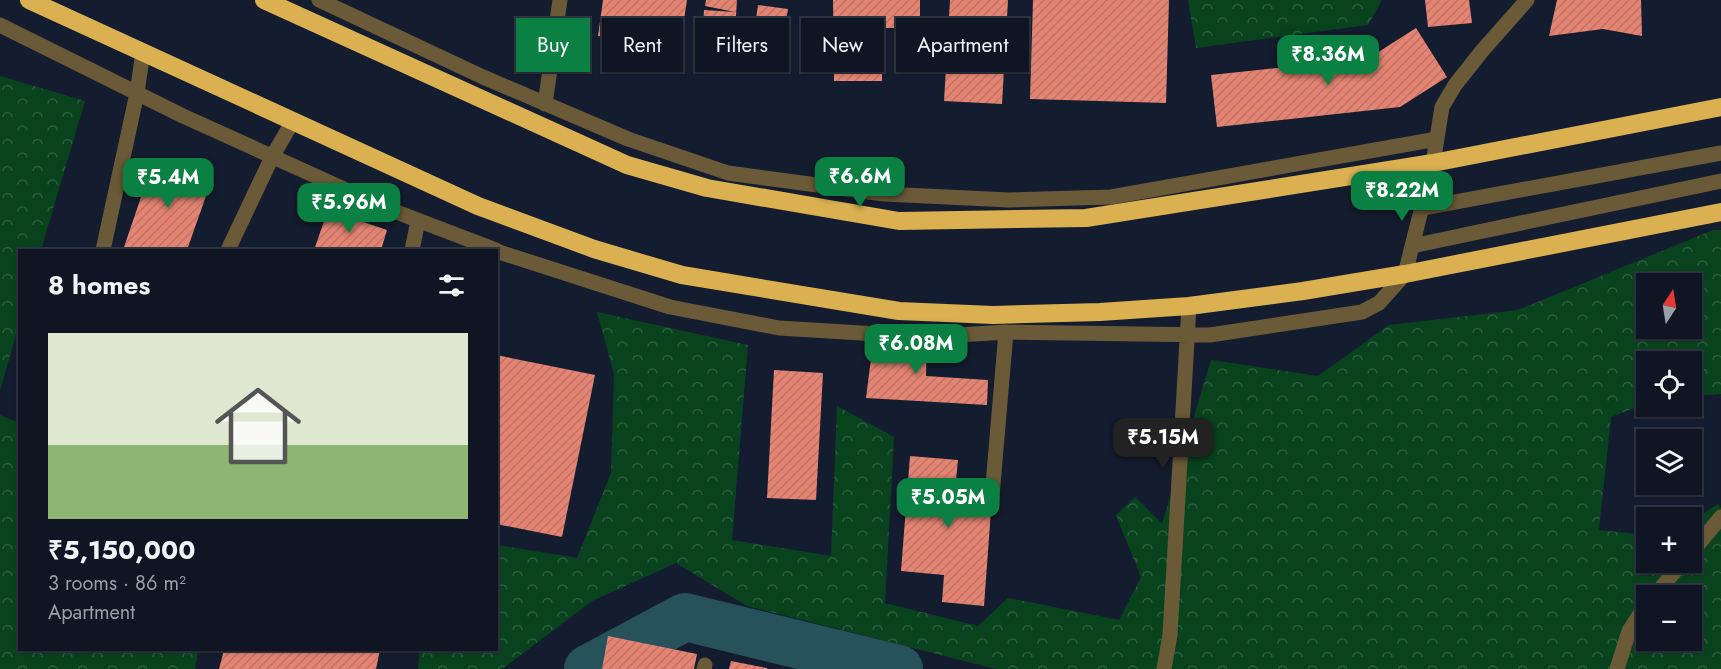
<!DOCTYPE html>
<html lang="en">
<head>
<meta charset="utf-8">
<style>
	body { margin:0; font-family:Jost,sans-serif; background:#181e2b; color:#f1f3f6; height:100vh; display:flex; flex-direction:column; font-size:22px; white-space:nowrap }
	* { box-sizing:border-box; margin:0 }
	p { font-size:20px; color:#9b9fa6 }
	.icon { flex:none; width:33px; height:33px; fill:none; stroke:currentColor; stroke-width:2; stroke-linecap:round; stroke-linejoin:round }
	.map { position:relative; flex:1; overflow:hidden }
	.sheet { position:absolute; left:18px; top:249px; width:480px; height:402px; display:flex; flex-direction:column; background:#0f1523; border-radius:0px; box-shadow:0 2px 4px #0004,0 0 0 2px #2f3441 }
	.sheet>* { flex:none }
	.banner { position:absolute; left:516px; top:18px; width:570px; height:54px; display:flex; gap:12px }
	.needle { width:39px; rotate:12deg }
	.controls { position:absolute; left:1636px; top:273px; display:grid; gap:12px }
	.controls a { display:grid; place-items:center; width:66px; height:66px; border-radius:0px; background:#0f1523; box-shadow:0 2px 4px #0004,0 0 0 2px #2f3441; font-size:30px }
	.price { position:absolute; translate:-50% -51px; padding:0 14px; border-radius:12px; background:#0b8043; color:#fff; font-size:20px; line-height:39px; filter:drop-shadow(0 2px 3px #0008) }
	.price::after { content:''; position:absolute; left:50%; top:36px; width:18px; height:14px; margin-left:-9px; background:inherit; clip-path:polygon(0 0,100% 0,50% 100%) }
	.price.selected { background:#222; color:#fff }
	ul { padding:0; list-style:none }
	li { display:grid; align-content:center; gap:12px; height:318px; padding:0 30px }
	li span { display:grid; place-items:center; height:186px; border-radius:0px; color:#555 }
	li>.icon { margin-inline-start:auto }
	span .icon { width:108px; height:108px; fill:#fffc; stroke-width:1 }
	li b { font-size:26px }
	h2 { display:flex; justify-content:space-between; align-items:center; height:72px; padding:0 30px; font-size:26px }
	.pill { padding:0 21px; border-radius:0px; background:#0f1523; box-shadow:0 2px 4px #0004,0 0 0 2px #2f3441; font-size:21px; line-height:54px }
	.pill.selected { background:#0b8043; color:#fff }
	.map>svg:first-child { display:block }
	.forest { fill:url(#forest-crowns); fill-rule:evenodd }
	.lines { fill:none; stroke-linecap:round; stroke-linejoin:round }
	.river { stroke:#27515b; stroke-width:48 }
	.building { fill:url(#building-hatch) }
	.minor { stroke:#6a5a37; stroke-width:15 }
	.highway { stroke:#dab051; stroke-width:18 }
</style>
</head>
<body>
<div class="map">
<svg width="1721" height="669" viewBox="0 0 1721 669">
	<defs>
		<pattern id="forest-crowns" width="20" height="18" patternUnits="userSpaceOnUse" patternTransform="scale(1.5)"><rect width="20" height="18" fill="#09431e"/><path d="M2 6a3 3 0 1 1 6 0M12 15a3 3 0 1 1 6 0" fill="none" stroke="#2c5e3f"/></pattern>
		<pattern id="building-hatch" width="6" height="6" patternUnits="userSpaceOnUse" patternTransform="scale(1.5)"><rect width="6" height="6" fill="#e58472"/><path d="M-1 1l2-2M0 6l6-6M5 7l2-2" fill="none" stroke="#bc7467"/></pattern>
	</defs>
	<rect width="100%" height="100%" fill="#141c2f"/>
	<path class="forest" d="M 1188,0 L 1382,0 L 1368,25 L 1196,48 Z
		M 0,76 L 85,101 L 41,250 L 20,250 L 19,324 L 0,391 Z
		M 1713,230 L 1721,230 L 1721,394 L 1692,396 L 1692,362 L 1647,362 L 1647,403 L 1611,417 L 1599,530 L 1647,535 L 1647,562 L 1692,562 L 1692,521 L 1718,504 L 1721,508 L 1721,669 L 996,669 L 747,606 L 676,563 L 592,601 L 502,669 L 418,669 L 420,650 L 496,650 L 497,545 L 577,558 L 611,473 L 614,374 L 597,312 L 748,345 L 732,540 L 831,556 L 837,406 L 894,437 L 885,603 L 978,626 L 1008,598 L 1119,620 L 1141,577 L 1116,515 L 1135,497 L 1162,524 L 1211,360 L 1318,376 L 1389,325 L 1518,310 ZM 1647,284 L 1692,284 L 1692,328 L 1647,328 ZM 1647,596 L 1692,596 L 1692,640 L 1647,640 Z
		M 0,415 L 19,423 L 20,650 L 198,650 L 195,669 L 0,669 Z"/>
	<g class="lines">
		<path class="river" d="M 588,669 L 685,617 L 899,669"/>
	</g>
	<path class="building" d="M 603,0 L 687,0 L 680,47 L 598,36 Z
		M 706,0 L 737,0 L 733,62 L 701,60 L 704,10 L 735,12 L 705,6 Z
		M 833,0 L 920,0 L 920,28 L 882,28 L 882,81 L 834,81 Z
		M 950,0 L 1008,0 L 1002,104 L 944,101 Z
		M 1033,0 L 1169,0 L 1166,103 L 1030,99 Z
		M 1425,0 L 1469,0 L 1472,23 L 1428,27 Z
		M 1557,0 L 1641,0 L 1642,36 L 1603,29 L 1549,36 Z
		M 758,5 L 788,9 L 781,52 L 752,47 Z
		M 1416,28 L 1447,77 L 1400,107 L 1217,127 L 1211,75 L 1369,58 Z
		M 154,159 L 212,179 L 187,250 L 123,250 Z
		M 328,210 L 387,230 L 381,250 L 314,250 Z
		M 874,335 L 927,337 L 926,376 L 988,380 L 987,405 L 866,398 Z
		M 496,355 L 595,375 L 562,537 L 496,524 Z
		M 774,370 L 823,373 L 816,500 L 767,498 Z
		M 910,456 L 958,460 L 956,480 L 993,483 L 984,606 L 942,602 L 944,575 L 901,571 Z
		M 608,636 L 697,654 L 694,669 L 602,669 Z
		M 224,650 L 380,650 L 376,669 L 219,669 Z
		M 731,661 L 767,668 L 767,669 L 729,669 Z"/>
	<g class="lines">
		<path class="minor" d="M 319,0 L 483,77 L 628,139 L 728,173 L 884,194 L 1009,200 L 1111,197 L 1437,139
			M 0,25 L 183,116 L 386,208 L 496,250
			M 545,104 L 560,0
			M 1423,208 L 1721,153
			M 1412,246 L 1721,181
			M 103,250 L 137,93 L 143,52
			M 228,250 L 272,157 L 293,121
			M 412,250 L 418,221
			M 496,251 L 670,307 L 779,328 L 927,337 L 1006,332 L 1210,335 L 1362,312 L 1379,303 L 1405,274 L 1433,163 L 1442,107 L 1455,85 L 1482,51 L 1527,0
			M 991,508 L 1006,332
			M 1692,552 L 1721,517
			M 1654,596 L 1683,562
			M 704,669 L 705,665
			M 1164,669 L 1170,635 L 1189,306
			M 1617,669 L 1629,631 L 1647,603"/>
		<path class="highway" d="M 29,0 L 478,206 L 594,249 L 682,275 L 899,311 L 993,315 L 1100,312 L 1189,306 L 1303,291 L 1405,274 L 1721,212
			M 264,0 L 627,165 L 707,188 L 899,221 L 1086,218 L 1433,163 L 1721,107"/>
	</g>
</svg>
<div class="controls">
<a><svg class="needle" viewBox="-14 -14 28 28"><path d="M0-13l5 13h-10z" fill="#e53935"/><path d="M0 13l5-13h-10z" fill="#9b9fa6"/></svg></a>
<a><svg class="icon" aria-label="locate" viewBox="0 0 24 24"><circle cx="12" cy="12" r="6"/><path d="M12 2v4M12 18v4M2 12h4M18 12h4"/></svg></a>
<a><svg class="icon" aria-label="layers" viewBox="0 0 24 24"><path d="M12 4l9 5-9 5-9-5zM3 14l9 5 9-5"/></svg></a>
<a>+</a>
<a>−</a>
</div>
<b class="price" style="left:1328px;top:86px">₹8.36M</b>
<b class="price" style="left:860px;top:208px">₹6.6M</b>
<b class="price" style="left:168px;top:209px">₹5.4M</b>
<b class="price" style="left:1402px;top:222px">₹8.22M</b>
<b class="price" style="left:349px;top:234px">₹5.96M</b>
<b class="price" style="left:916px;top:375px">₹6.08M</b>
<b class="price selected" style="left:1163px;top:469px">₹5.15M</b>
<b class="price" style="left:948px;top:529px">₹5.05M</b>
<div class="banner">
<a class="pill selected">Buy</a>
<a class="pill">Rent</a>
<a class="pill">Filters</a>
<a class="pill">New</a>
<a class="pill">Apartment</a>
</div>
<section class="sheet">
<h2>8 homes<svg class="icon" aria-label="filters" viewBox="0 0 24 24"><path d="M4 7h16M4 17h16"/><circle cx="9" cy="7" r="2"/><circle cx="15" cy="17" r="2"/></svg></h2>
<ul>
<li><span style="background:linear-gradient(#dfe7d0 60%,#8fb573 0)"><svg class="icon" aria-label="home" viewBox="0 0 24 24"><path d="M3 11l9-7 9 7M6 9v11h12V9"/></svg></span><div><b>₹5,150,000</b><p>3 rooms · 86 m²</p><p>Apartment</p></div></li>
</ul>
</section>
</div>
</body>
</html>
